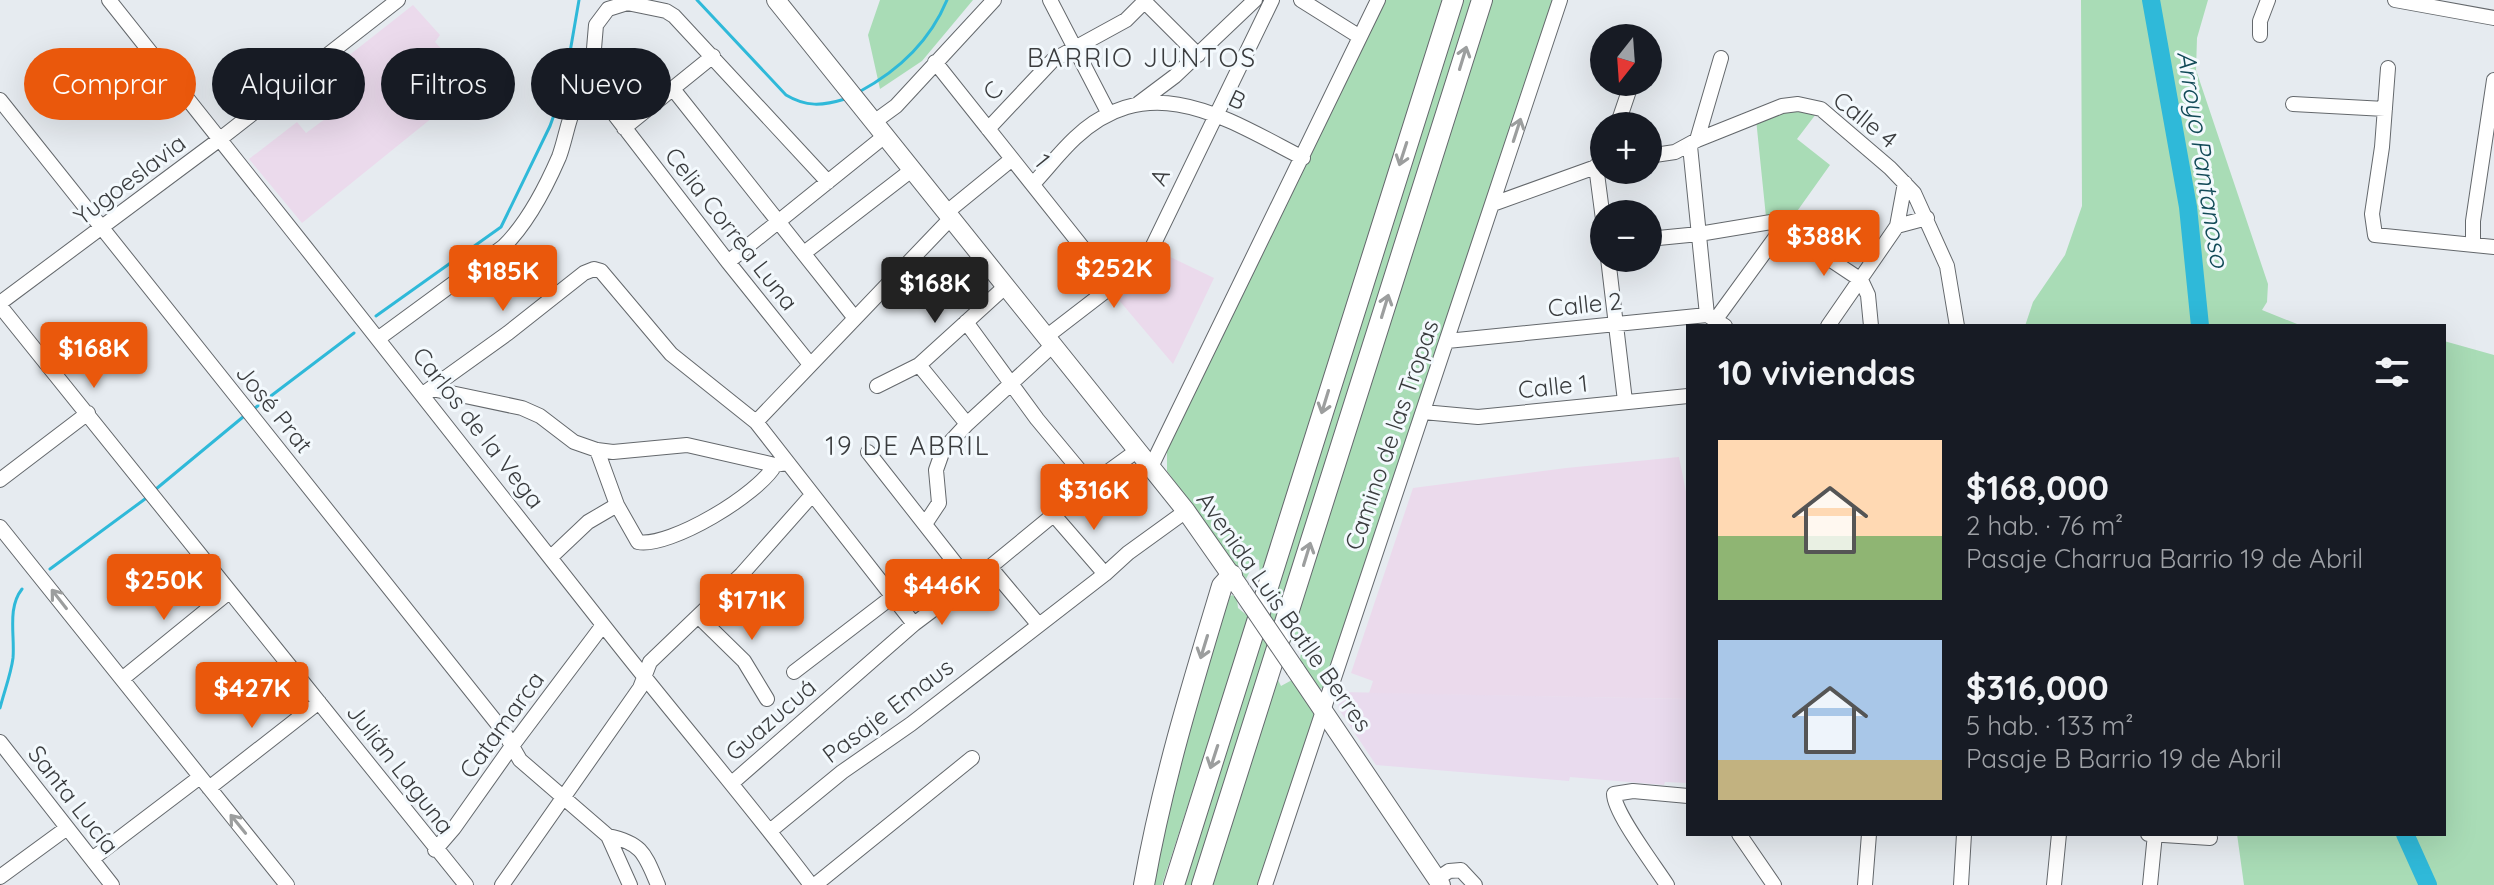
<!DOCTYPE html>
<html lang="es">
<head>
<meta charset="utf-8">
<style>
	body { margin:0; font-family:Quicksand,sans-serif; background:#20242c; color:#f1f3f6; height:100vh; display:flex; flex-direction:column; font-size:30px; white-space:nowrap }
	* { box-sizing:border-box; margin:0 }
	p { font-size:26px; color:#9ea1a6 }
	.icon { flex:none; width:44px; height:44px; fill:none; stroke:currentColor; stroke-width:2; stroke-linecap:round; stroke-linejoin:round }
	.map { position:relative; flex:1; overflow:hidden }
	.details { position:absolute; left:1686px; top:324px; width:760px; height:512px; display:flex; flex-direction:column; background:#171b24; border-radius:0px; box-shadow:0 8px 32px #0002 }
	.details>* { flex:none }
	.hud { position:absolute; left:24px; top:48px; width:760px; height:72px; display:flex; gap:16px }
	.needle { width:52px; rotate:197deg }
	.controls { position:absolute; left:1590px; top:24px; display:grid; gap:16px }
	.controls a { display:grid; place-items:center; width:72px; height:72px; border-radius:50%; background:#171b24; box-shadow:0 8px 32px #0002; font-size:40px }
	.price { position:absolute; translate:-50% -68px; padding:0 18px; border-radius:8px; background:#ea580c; color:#fff; font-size:26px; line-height:52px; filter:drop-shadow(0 2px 4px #0008) }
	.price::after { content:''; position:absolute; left:50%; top:48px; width:24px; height:18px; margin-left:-12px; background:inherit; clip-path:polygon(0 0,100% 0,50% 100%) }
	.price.on { background:#222; color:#fff }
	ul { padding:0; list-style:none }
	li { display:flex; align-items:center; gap:24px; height:200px; padding:0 32px }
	li span { display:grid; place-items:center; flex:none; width:224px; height:160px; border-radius:0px; color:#555 }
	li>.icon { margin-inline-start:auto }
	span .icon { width:96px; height:96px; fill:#fffc; stroke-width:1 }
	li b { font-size:34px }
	h2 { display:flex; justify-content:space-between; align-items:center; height:96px; padding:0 32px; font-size:34px }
	.chip { padding:0 28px; border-radius:36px; background:#171b24; box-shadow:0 8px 32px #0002; font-size:28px; line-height:72px }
	.chip.on { background:#ea580c; color:#fff }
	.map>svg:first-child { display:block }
	.industrial { fill:#e9dbee }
	.education { fill:#ebdaec }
	.green { fill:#a9dcb6 }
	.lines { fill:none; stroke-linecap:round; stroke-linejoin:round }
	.stream { stroke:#2fb9d9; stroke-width:3 }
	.river { stroke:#2fb9d9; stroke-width:18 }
	.minor-casing { stroke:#64686c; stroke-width:16 }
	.major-casing { stroke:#64686c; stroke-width:20 }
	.highway-casing { stroke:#64686c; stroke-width:22 }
	.minor { stroke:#fff; stroke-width:14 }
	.major { stroke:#fff; stroke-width:18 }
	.highway { stroke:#fff; stroke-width:20 }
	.major-bridge-casing { stroke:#64686c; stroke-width:20; stroke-linecap:butt }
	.major-bridge { stroke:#fff; stroke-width:18 }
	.oneway { stroke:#9c9e9e }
	.labels { text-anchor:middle; stroke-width:6; stroke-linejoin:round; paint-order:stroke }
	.street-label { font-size:24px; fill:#3a3c3e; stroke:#f3f9fd }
	.neighbourhood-label { font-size:26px; letter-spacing:2px; fill:#3a3c3e; stroke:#f3f9fd }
	.water-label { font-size:26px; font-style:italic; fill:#114a57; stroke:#f3f9fd }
</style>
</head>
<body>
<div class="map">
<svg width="2494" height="885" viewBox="0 0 2494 885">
	<rect width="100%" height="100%" fill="#e6ebf0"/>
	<path class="industrial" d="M 1342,692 L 1688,699 L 1688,783 L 1665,782 L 1664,785 L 1570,777 L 1569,781 L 1376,765 L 1338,708 Z"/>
	<path class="education" d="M 413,5 L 440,35 L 435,42 L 474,84 L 302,223 L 249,159 L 297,122 L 306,133 L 325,119 L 305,90 Z
		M 1162,253 L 1214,278 L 1173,364 L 1118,299 L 1155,267 Z
		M 1679,457 L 1688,502 L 1688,699 L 1369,693 L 1373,681 L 1351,673 L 1413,488 L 1566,468 Z"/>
	<path class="green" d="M 880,0 L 973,0 L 922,61 L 880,89 L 868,35 Z
		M 1386,0 L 1443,0 L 1260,578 L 1259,560 L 1256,559 L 1246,579 L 1167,471 L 1167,450 Z
		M 1461,0 L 1477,0 L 1197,885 L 1180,885 Z
		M 1490,0 L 1557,0 L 1324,687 L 1318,690 L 1300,660 L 1302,645 L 1301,637 L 1297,636 L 1289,643 Z
		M 2081,0 L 2208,0 L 2197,38 L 2196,70 L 2268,284 L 2267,302 L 2262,310 L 2302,326 L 2025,326 L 2033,302 L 2065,255 L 2082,206 Z
		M 1802,109 L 1816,114 L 1797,139 L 1830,165 L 1788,224 L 1766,217 L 1756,119 Z
		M 2444,341 L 2494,355 L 2494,885 L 2244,885 L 2237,834 L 2444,834 Z
		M 1233,595 L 1237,599 L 1238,608 L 1249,617 L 1162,885 L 1150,885 L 1178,754 L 1230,596 Z
		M 1277,678 L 1281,686 L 1292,680 L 1315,715 L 1259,885 L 1212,885 Z"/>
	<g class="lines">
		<path class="stream" d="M 697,0 L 786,95 C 806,107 822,106 845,99
			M 859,92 C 898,71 930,41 947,0
			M 376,316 L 501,227 L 550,126 L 564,87 L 579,0
			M 255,408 L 354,333
			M 156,489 L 243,417
			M 50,569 L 145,499
			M 0,708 C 4,692 11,674 13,658 C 15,635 7,608 22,589"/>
		<path class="river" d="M 2151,0 L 2188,207 L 2200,326
			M 2405,834 L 2428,885"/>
		<g class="minor-casing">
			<path id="minor" d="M 109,0 C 277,211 445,423 611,635 C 677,719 747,800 811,885
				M 1050,0 L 1109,114
				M 1301,0 L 1360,37
				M 2395,0 L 2494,18
				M 1144,1 L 1198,55
				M 2260,35 L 2260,21 L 2268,0
				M 935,62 L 1114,287
				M 2388,68 L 2382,147 L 2372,214 L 2375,235 L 2494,247
				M 591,84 L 728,262 L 809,363
				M 673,89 L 854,317
				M 0,100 L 504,732 L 520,760 L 608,836 L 630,885
				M 1139,103 L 1175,76 L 1255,0
				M 2293,104 L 2385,109
				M 874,122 L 896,106 L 994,0
				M 1617,126 L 1632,82
				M 624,128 L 713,56
				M 988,129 L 1053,60 L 1126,20 L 1146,0
				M 1697,140 L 1721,58
				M 1690,146 L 1707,315
				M 1648,156 L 1675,152 L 1697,140 L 1782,106 L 1798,104 L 1821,109 L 1890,168 L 1914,193 L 1947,266 L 1957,326
				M 1596,166 L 1604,227
				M 1033,184 C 1047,169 1060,152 1075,138 C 1151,67 1227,119 1303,158
				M 1493,204 L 1604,164
				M 947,212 L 1012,159
				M 1897,226 L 1905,183
				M 1648,239 L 1699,234 L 1771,222 L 1777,224 L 1861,280 L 1868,295 L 1871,326
				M 2473,244 L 2473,221 L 2494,80
				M 804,253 L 913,169
				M 1608,258 L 1625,401
				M 728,262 L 886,135
				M 0,303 L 220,139 L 398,0
				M 0,306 L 466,885
				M 1716,319 L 1783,227
				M 966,322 L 1037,419 L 1091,484
				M 1828,326 L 1897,226 L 1927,218
				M 1046,337 L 1146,260 L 1272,0
				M 379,338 L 503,247 C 527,224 546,187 559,157 C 568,133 570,99 591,84 L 596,25 L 608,9 L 627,3 L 666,11 L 674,16 L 828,182
				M 1447,341 L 1707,315 L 1725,326
				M 919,365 L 967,424
				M 877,386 L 919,365 L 1006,286
				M 432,389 L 522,408 L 540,416 L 574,442 L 597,450 L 613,452 L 687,445 L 775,465 L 786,463
				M 423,394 L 508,333 L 584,273 L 594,269 L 601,271 L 671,354 L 756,422 L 914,624
				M 1423,412 L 1478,417 L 1688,396
				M 756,422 L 952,217
				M 597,450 L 617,505 L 638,542 C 670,548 759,494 775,465
				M 868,452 L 970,582
				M 1151,467 L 1378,0
				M 0,480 L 88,413
				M 1053,514 L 1105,574
				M 925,524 L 939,503 L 936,470 L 943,450 L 967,424 L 1053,345
				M 0,527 L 287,885
				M 551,557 L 588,522 L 617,505
				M 990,567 L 1038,624
				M 699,617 L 744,661 L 767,699
				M 794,672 L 892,597
				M 122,679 L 229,592
				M 0,742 L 112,885
				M 732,783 L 914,624 L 990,567 L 1091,484 L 1138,450
				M 209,788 L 319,702
				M 770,831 L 842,772 L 911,724 L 1105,574 L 1128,553 L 1186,511
				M 1739,834 L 1774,885
				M 2148,834 L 2210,838
				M 608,836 C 643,843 645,855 658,885
				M 435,850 L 454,828 L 512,746 L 603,625
				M 92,859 L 200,777
				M 0,877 L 67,828
				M 1437,879 L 1449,871 L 1461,870 L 1475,885
				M 502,885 L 640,688 L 650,662 L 742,574 L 812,495
				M 815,885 L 972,758
				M 1265,885 L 1560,0
				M 1667,885 C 1655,866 1614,813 1614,794 L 1633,791 L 1688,796
				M 1865,885 L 1869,834
				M 1961,885 L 1964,834
				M 2054,885 L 2059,834
				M 2150,885 L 2155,834"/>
		</g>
		<g class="major-casing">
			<path id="major" d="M 776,0 L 1186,511 L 1240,588
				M 1295,669 L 1441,885"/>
		</g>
		<g class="highway-casing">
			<path id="highway" d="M 1144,885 C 1162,783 1192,685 1222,586 L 1232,575
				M 1174,885 L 1453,0
				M 1202,885 L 1482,0"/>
		</g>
		<use href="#minor" class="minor"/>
		<use href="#major" class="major"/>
		<use href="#highway" class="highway"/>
		<g class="major-bridge-casing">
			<path id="major-bridge" d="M 1242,591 L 1295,669"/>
		</g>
		<use href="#major-bridge" class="major-bridge"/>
	</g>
	<defs><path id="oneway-shaft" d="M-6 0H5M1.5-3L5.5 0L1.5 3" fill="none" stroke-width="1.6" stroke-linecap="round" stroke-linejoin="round" transform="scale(2)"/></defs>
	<g class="oneway">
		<use href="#oneway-shaft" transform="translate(1463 58) rotate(-73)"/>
		<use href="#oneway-shaft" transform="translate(1517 130) rotate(-72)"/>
		<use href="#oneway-shaft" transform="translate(1403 154) rotate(108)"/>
		<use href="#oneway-shaft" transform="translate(1385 306) rotate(-73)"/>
		<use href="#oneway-shaft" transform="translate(1325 402) rotate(107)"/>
		<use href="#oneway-shaft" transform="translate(1307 554) rotate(-73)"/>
		<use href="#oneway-shaft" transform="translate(59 599) rotate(-128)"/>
		<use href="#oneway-shaft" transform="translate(1204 647) rotate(107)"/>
		<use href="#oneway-shaft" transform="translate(1214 757) rotate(108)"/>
		<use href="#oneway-shaft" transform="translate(238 824) rotate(-129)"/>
	</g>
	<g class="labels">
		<g class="street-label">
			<text transform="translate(993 91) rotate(-47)" y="8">C</text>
			<text transform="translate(1237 100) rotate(25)" y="8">B</text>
			<text transform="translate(1865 120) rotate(39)" y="8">Calle 4</text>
			<text transform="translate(1042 161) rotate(51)" y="8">1</text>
			<text transform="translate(1160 177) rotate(-65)" y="8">A</text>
			<text transform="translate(130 180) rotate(-37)" y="8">Yugoeslavia</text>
			<text transform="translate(731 229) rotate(52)" y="8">Celia Correa Luna</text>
			<text transform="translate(1585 305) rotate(-6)" y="8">Calle 2</text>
			<text transform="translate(1553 387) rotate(-6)" y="8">Calle 1</text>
			<text transform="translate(274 409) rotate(51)" y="8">José Prat</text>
			<text transform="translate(478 428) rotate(52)" y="8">Carlos de la Vega</text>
			<text transform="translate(1392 435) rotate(-71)" y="8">Camino de las Tropas</text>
			<text transform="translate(1284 612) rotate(55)" y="8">Avenida Luis Batlle Berres</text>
			<text transform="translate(888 711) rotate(-37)" y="8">Pasaje Emaus</text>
			<text transform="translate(771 720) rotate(-41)" y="8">Guazucuá</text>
			<text transform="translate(502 725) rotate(-54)" y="8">Catamarca</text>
			<text transform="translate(400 769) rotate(52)" y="8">Julián Laguna</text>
			<text transform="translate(73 800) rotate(52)" y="8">Santa Lucía</text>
		</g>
		<g class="neighbourhood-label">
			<text x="1142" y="67">BARRIO JUNTOS</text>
			<text x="908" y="455">19 DE ABRIL</text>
		</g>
		<g class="water-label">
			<text transform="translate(2203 159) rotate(81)" y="9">Arroyo Pantanoso</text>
		</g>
	</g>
</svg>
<div class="controls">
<a><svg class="needle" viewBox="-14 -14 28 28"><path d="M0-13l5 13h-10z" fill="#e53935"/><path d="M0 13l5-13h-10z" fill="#9ea1a6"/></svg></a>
<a>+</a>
<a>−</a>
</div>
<b class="price" style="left:1824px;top:278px">$388K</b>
<b class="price" style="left:1114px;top:310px">$252K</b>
<b class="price" style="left:503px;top:313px">$185K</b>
<b class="price on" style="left:935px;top:325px">$168K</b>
<b class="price" style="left:94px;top:390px">$168K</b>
<b class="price" style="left:1094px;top:532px">$316K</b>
<b class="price" style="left:164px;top:622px">$250K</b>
<b class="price" style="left:942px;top:627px">$446K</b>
<b class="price" style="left:752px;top:642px">$171K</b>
<b class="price" style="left:252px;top:730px">$427K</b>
<div class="hud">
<a class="chip on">Comprar</a>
<a class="chip">Alquilar</a>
<a class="chip">Filtros</a>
<a class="chip">Nuevo</a>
</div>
<section class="details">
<h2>10 viviendas<svg class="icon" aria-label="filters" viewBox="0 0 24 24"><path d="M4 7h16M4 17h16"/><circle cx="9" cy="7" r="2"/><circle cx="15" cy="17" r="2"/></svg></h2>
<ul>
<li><span style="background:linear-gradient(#ffd9b3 60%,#8fb573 0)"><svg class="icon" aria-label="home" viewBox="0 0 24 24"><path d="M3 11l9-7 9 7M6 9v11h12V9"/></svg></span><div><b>$168,000</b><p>2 hab. · 76 m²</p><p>Pasaje Charrua Barrio 19 de Abril</p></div></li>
<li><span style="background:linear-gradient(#a9c7e8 75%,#c2b280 0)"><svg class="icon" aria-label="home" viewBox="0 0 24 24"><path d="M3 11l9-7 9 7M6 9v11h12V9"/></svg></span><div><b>$316,000</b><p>5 hab. · 133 m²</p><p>Pasaje B Barrio 19 de Abril</p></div></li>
</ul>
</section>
</div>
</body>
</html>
